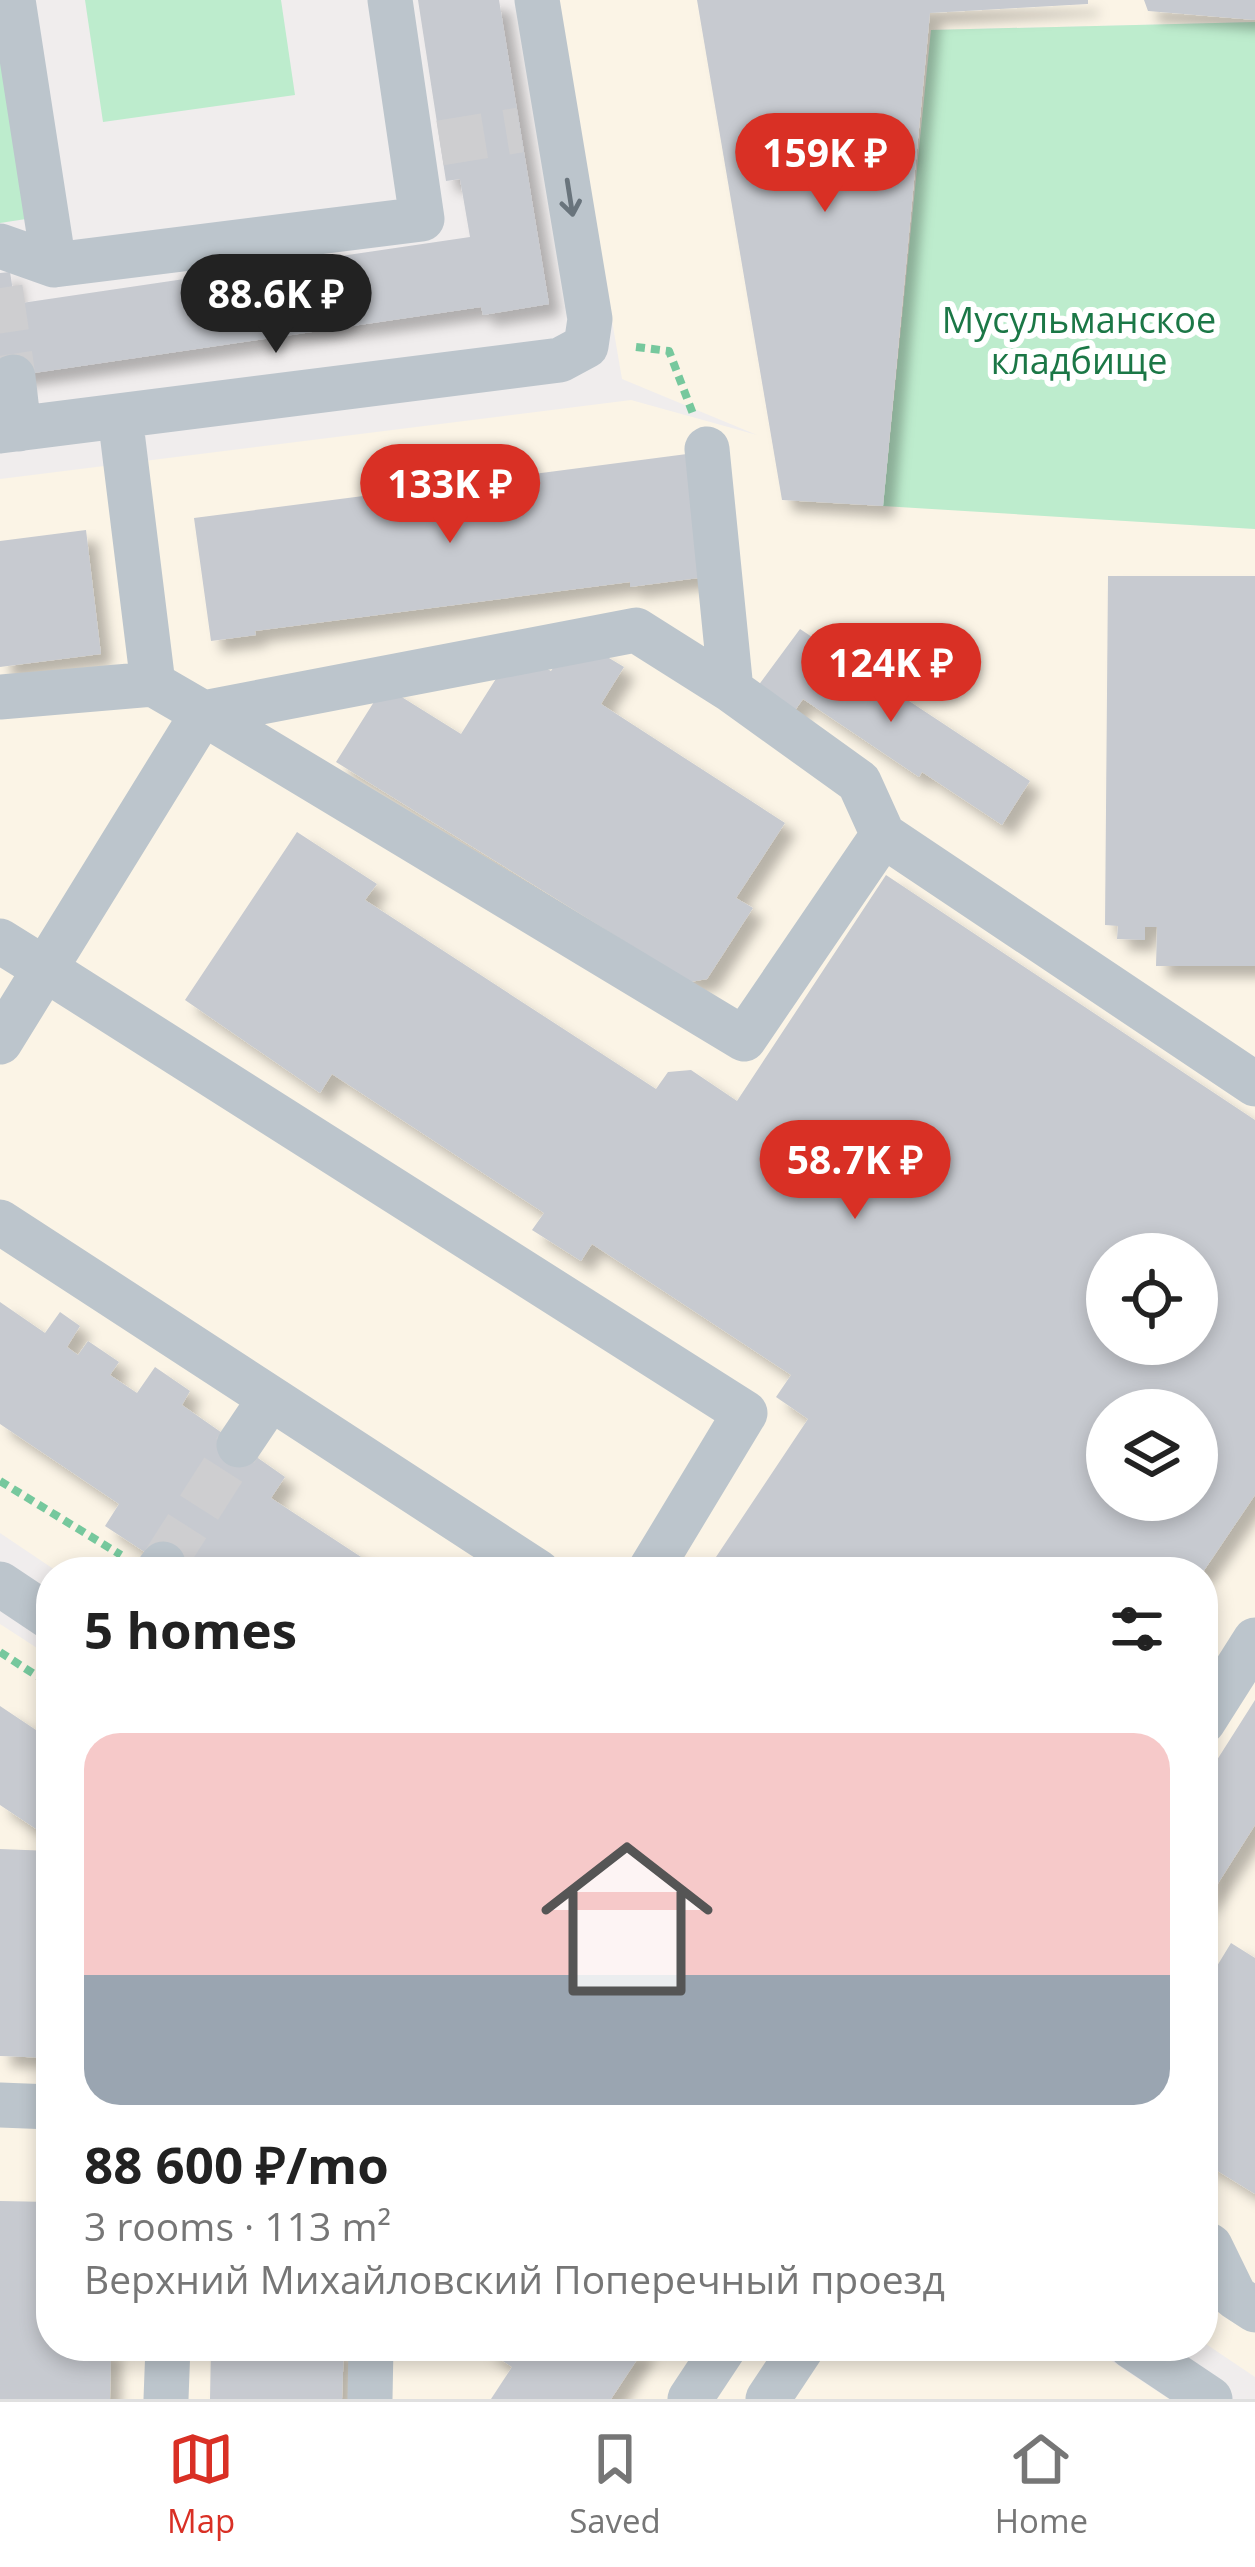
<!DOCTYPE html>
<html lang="en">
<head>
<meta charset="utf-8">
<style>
	body { margin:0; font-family:"Open Sans",sans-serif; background:#f2f2f2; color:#222; height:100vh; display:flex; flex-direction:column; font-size:45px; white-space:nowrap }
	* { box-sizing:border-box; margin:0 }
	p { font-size:39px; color:#767676 }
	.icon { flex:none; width:66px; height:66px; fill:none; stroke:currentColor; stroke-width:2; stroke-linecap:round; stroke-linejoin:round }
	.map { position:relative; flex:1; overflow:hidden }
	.panel { position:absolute; left:36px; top:1557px; width:1182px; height:804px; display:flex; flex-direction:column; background:#fff; border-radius:48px; box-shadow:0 6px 18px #0003 }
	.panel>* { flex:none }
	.tools { position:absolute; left:1086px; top:1233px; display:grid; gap:24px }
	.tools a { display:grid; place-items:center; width:132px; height:132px; border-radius:50%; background:#fff; box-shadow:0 6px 18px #0003; font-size:60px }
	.price { position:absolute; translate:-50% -102px; padding:0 27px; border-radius:42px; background:#d93025; color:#fff; font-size:39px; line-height:78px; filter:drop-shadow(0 3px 6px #0008) }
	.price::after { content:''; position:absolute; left:50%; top:72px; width:36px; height:27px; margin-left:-18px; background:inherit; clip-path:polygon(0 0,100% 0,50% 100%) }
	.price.on { background:#222; color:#fff }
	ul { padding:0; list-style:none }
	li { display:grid; align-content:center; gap:24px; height:636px; padding:0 48px }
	li span { display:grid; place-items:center; height:372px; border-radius:36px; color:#555 }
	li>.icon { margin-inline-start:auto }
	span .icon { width:216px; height:216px; fill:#fffc; stroke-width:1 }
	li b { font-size:51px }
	h2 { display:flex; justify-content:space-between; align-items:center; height:144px; padding:0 48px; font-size:51px }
	.menu { display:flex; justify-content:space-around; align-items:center; height:168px; border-top:3px solid #e0e0e0; background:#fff; font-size:33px; color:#767676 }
	.menu a { display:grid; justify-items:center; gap:6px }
	.menu .on { color:#d93025 }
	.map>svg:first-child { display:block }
	.commercial { fill:#fbf4e6; fill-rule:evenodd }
	.green { fill:#bdeccd }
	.building { fill:#c7cad0; fill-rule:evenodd; filter:url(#shadow) }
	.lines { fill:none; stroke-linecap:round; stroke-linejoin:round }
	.minor-tunnel { stroke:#ceced0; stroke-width:45; stroke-dasharray:45 22; stroke-linecap:butt }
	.path { stroke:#76c89d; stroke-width:8; stroke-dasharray:9 6; stroke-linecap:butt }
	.minor { stroke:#bcc5cc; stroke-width:45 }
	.oneway { stroke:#69747c }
	.labels { text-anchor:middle; stroke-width:12; stroke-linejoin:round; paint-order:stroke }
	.park-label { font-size:36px; fill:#1b7746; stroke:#fff }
</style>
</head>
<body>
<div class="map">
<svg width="1255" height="2399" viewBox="0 0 1255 2399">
	<defs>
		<filter id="shadow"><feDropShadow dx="11" dy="11" stdDeviation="6" flood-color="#0004"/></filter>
	</defs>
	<rect width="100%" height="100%" fill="#f0eded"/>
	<path class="commercial" d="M 557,0 L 1255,0 L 1255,22 L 931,30 L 883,505 L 1255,529 L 1255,2377 L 1203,2342 L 1203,1572 L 58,1572 L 0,1533 L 0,479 L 631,400 L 757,435 L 622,379 ZM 1107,1254 L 1197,1254 L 1197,1344 L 1107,1344 ZM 1107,1410 L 1197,1410 L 1197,1500 L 1107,1500 Z
		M 0,1624 L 51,1657 L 51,2346 L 1089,2346 L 1169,2399 L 0,2399 Z"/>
	<path class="green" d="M 85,0 L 281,0 L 295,95 L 103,122 Z
		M 1255,22 L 1255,529 L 883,506 L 931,30 Z
		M 0,46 L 26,219 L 0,223 Z"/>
	<path class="building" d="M 418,0 L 499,0 L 549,304 L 483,315 L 481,307 L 0,378 L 0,273 L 10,272 L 15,304 L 470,237 L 460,179 L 446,181 Z
		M 697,0 L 1088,0 L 1088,4 L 930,13 L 883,506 L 782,500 Z
		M 1144,0 L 1255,0 L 1255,20 L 1148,11 Z
		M 687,454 L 706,577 L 630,587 L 630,582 L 255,631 L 256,635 L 211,641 L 194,518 Z
		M 86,530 L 101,654 L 0,667 L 0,541 Z
		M 1108,576 L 1255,576 L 1255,966 L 1156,966 L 1157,927 L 1145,927 L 1145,940 L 1117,939 L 1118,926 L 1105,925 Z
		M 800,629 L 1030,781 L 1002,825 L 922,772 L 919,777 L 803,699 L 791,716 L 755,690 Z
		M 566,648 L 594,649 L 624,667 L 601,704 L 785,823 L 736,898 L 753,908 L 707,979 L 690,982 L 336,762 L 384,686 L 461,734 L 504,666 L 534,662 L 551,671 Z
		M 297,832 L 377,884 L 365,900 L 656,1089 L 668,1072 L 691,1070 L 737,1101 L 886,875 L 1255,1120 L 1255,1495 L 1203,1572 L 706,1572 L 808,1419 L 776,1397 L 791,1375 L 592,1244 L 581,1261 L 532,1230 L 544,1213 L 332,1074 L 320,1093 L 185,1000 ZM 1107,1254 L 1197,1254 L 1197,1344 L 1107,1344 ZM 1107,1410 L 1197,1410 L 1197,1500 L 1107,1500 Z
		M 0,1302 L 45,1333 L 60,1312 L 80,1326 L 67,1347 L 78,1355 L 88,1341 L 119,1362 L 110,1375 L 137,1393 L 155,1367 L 190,1391 L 182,1405 L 285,1477 L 271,1498 L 384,1572 L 231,1572 L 225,1568 L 222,1572 L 175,1572 L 105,1526 L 119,1504 L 0,1424 Z
		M 1255,1700 L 1255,1825 L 1203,1907 L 1203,1782 Z
		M 0,1706 L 51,1740 L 51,1839 L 0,1805 Z
		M 0,1849 L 51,1851 L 51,2058 L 0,2056 Z
		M 1231,1943 L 1255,1958 L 1255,2194 L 1203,2162 L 1203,1989 Z
		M 0,2201 L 51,2202 L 51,2346 L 111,2346 L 110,2399 L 0,2399 Z
		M 211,2346 L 344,2346 L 342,2399 L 210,2399 Z
		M 480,2346 L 646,2346 L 611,2399 L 491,2399 L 512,2367 Z"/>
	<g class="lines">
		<path class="minor-tunnel" d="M 440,143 L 520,130
			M 0,288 L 13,377
			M 163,1564 L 239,1445"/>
		<path class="path" d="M 636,347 L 669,351 L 693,414
			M 0,1481 L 121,1555
			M 0,1652 L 51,1685"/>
		<path class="minor" d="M 13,0 L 54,265
			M 0,246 L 54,265 L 422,219 L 390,0
			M 13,377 L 19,429
			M 120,416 L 153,684 L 203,713 L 636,630 L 731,690 L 859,782 L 883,835
			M 0,431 L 560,360 L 586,346 L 590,319 L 537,0
			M 707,449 L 731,690
			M 0,697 L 153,684
			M 0,941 L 45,969 L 0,1042
			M 0,1222 L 538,1572
			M 239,1445 L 270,1399
			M 157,1572 L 163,1564
			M 649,1572 L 745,1413 L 45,969 L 203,713 L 744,1039 L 883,835 L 1255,1084
			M 0,1584 L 51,1618
			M 1203,1722 L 1255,1640
			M 0,2105 L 51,2107
			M 1203,2242 L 1210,2246 L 1235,2297 L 1255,2310
			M 1131,2346 L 1210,2399
			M 166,2399 L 168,2346
			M 370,2399 L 371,2346
			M 690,2399 L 725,2346
			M 768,2399 L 803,2346"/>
	</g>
	<defs><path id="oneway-shaft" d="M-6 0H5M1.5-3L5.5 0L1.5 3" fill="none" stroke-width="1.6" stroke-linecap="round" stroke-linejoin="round" transform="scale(3)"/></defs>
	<use class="oneway" href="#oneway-shaft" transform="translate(570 198) rotate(81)"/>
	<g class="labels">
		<g class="park-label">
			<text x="1079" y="333">Мусульманское<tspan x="1079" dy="41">кладбище</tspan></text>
		</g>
	</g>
</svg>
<div class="tools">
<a><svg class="icon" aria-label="locate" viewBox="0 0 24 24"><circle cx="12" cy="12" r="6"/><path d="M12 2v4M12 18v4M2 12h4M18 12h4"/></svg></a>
<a><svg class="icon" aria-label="layers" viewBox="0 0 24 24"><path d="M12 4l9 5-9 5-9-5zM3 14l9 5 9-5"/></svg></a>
</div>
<b class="price" style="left:825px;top:215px">159K ₽</b>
<b class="price on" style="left:276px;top:356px">88.6K ₽</b>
<b class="price" style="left:450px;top:546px">133K ₽</b>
<b class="price" style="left:891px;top:725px">124K ₽</b>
<b class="price" style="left:855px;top:1222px">58.7K ₽</b>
<section class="panel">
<h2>5 homes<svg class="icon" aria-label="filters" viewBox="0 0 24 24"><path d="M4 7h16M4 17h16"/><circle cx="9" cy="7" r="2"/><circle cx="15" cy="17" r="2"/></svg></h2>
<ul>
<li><span style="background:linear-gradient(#f6c9c9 65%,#9aa5b1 0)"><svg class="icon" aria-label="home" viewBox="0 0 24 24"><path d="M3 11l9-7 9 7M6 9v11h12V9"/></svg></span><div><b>88 600 ₽/mo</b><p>3 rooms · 113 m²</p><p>Верхний Михайловский Поперечный проезд</p></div></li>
</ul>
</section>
</div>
<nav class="menu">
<a class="on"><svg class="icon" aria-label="map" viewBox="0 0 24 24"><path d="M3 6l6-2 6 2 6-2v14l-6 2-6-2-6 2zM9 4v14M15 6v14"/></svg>Map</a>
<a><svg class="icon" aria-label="saved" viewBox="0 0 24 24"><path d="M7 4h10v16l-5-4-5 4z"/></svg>Saved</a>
<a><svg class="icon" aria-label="home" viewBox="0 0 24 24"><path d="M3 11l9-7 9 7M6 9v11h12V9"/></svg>Home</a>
</nav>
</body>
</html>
